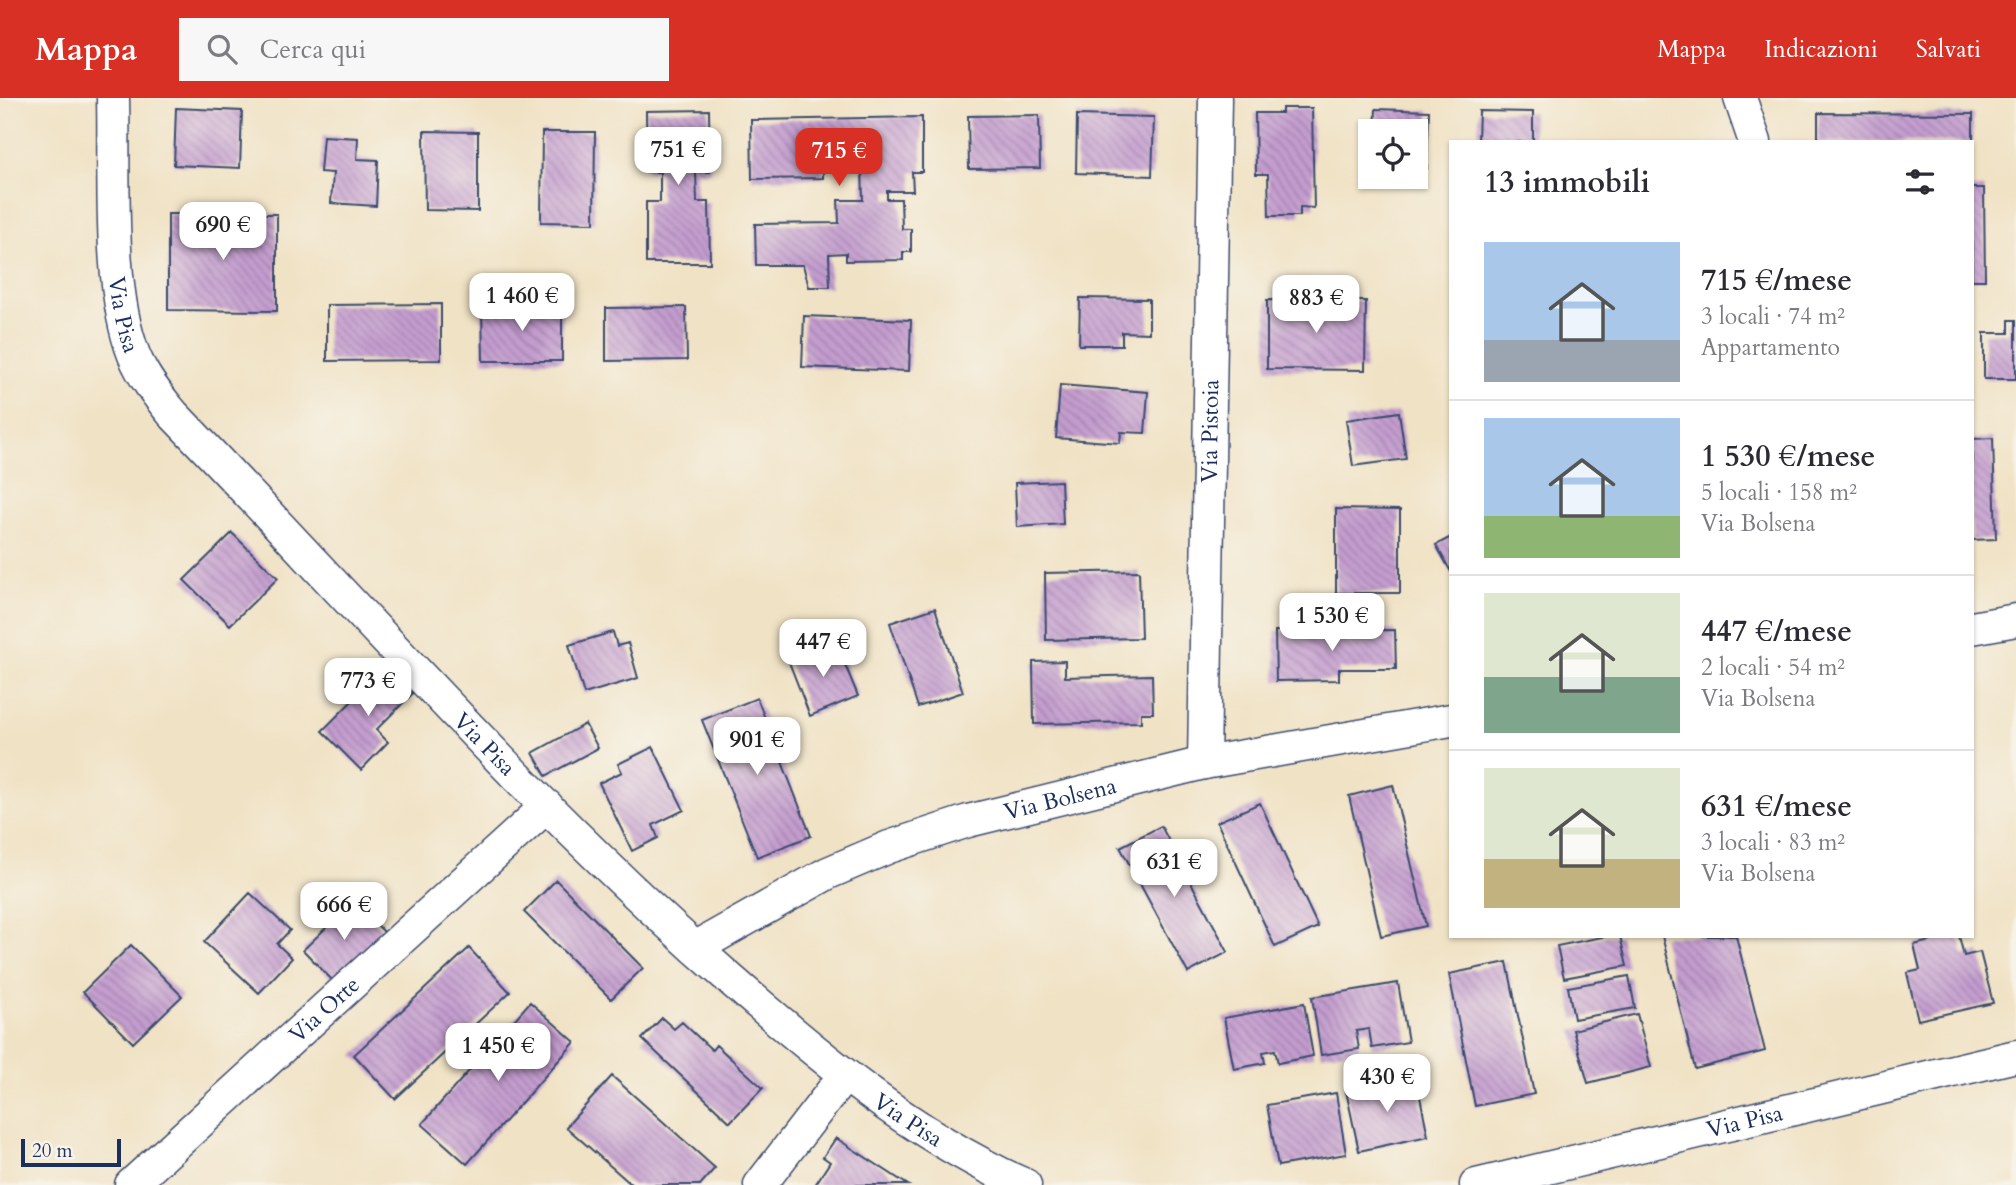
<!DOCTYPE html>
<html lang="it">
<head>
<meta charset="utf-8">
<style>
	body { margin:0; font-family:Cardo,serif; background:#f7f7f7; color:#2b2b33; height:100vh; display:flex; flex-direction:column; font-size:26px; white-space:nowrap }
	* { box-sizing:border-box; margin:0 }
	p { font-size:23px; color:#7c7c81 }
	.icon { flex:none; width:38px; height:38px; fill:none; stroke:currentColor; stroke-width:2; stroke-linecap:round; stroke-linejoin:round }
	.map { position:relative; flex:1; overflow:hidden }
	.panel { position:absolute; left:1449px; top:42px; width:525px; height:798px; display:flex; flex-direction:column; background:#fff; border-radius:0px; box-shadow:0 2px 5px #0004 }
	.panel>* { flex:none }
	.tools { position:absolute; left:1358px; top:21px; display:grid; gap:14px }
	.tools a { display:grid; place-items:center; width:70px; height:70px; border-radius:0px; background:#fff; box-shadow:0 2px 5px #0004; font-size:35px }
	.scale { position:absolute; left:21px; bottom:18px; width:100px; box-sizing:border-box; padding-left:7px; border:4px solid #1b2f5e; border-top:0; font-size:19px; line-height:24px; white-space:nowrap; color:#1b2f5e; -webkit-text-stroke:5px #f7f3e8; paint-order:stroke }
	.price { position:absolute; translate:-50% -60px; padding:0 16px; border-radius:14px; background:#fff; color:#222; font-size:23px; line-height:46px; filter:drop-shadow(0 2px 4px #0008) }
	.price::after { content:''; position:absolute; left:50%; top:42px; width:21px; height:16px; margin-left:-10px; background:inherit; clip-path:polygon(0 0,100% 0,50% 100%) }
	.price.selected { background:#d93025; color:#fff }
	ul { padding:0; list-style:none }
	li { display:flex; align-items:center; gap:21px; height:175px; padding:0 35px }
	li+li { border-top:2px solid #e1e1e2 }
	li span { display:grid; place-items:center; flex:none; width:196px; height:140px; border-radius:0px; color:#555 }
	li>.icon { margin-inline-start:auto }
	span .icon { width:84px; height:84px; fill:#fffc; stroke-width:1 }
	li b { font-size:30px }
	h2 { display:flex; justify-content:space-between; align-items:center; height:84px; padding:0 35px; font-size:30px }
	header { display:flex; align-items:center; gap:42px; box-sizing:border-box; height:98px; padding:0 35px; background:#d93025; color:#fff }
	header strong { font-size:33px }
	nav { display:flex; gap:38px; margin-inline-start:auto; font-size:24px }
	.search { width:490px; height:63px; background:#f7f7f7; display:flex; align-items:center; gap:18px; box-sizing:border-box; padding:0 24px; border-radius:0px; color:#7c7c81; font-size:26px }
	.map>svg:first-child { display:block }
	.building { fill:url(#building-back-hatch) }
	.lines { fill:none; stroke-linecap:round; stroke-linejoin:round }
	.minor-casing { stroke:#3b4a6d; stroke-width:35 }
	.minor { stroke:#fff; stroke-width:32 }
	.labels { text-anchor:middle; stroke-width:5; stroke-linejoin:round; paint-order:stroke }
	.street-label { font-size:23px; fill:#1b2f5e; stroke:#f7f3e8 }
</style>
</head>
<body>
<header>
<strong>Mappa</strong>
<div class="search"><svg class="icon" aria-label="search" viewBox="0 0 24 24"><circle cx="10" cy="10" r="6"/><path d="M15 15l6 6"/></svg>Cerca qui</div>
<nav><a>Mappa</a><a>Indicazioni</a><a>Salvati</a></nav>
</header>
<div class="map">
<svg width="2016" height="1087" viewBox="0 0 2016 1087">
	<defs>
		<pattern id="building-back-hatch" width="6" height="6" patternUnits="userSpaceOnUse" patternTransform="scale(1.75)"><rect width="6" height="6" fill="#c49dcf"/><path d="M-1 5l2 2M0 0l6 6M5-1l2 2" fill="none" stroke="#9e80ab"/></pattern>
	</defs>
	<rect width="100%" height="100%" fill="#f7f3e8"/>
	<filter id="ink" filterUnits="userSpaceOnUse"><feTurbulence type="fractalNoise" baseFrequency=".0143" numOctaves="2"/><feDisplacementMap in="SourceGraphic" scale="14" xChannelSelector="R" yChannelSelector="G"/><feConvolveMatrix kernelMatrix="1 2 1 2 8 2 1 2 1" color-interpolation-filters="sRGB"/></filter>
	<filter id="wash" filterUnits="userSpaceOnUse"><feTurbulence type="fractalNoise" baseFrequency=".00686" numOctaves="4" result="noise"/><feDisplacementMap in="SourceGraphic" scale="28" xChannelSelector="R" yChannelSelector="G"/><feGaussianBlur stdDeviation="1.57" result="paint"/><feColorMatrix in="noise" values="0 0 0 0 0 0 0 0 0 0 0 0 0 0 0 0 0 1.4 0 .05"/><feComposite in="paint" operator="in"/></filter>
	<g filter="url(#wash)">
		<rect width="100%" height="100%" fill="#f0e2c5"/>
		<g id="blocks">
			<path class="building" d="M 176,10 L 242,13 L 240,70 L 174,67 Z
				M 1282,10 L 1312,10 L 1314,110 L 1300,109 L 1300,118 L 1269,118 L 1268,76 L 1256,76 L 1255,15 L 1282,15 Z
				M 1376,11 L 1429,13 L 1427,71 L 1416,70 L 1416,33 L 1375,33 Z
				M 709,12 L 710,74 L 696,74 L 697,104 L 709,104 L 710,165 L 646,165 L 646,104 L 660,104 L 660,74 L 647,74 L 646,13 Z
				M 1479,13 L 1533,14 L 1533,44 L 1478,44 Z
				M 1818,15 L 1973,16 L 1973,44 L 1818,44 Z
				M 1039,17 L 1040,70 L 969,71 L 968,18 Z
				M 1077,17 L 1154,19 L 1152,78 L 1076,75 Z
				M 922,19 L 922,74 L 912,74 L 913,93 L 887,93 L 887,101 L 901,101 L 902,131 L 911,131 L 911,154 L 903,154 L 903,162 L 846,163 L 846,155 L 829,156 L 830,189 L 809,189 L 803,167 L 756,167 L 755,126 L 839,125 L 838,102 L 863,102 L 862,70 L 823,71 L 823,80 L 752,81 L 751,22 Z
				M 424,33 L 478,34 L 478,113 L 425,112 Z
				M 542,34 L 595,34 L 594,125 L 541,124 Z
				M 323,38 L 358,40 L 357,61 L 378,62 L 376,108 L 331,105 L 333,75 L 320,74 Z
				M 1972,90 L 1984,90 L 1985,182 L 1972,182 Z
				M 168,116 L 277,116 L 277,213 L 168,212 Z
				M 1080,200 L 1149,201 L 1149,235 L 1122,234 L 1122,247 L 1079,247 Z
				M 1267,202 L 1366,203 L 1365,272 L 1267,271 Z
				M 441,206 L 441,262 L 327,263 L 327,207 Z
				M 562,207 L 562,263 L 483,263 L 482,208 Z
				M 686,209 L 687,262 L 606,263 L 606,210 Z
				M 804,218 L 911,222 L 909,273 L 802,269 Z
				M 2009,222 L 2016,222 L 2016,281 L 1984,281 L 1984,235 L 2009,235 Z
				M 1060,287 L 1148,294 L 1145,335 L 1121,334 L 1120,345 L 1056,340 Z
				M 1399,314 L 1406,361 L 1353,368 L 1346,322 Z
				M 1993,340 L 1996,441 L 1972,442 L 1972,341 Z
				M 1061,383 L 1063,426 L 1017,429 L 1015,385 Z
				M 1336,411 L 1400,412 L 1400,495 L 1336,495 Z
				M 232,435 L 278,480 L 230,527 L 184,482 Z
				M 1451,439 L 1451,474 L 1436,447 Z
				M 1139,473 L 1141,540 L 1046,542 L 1045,475 Z
				M 935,510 L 963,594 L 918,609 L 890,525 Z
				M 1395,532 L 1396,571 L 1339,571 L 1339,582 L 1276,583 L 1275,533 Z
				M 613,534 L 617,548 L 628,545 L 638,580 L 584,596 L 569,547 Z
				M 836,545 L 858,598 L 810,618 L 789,564 Z
				M 1065,563 L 1065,579 L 1152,577 L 1153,615 L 1141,615 L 1141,624 L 1034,626 L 1033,564 Z
				M 386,569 L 413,595 L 376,632 L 388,644 L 361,672 L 322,633 Z
				M 757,600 L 811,738 L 757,759 L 702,622 Z
				M 585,626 L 598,650 L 546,678 L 533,655 Z
				M 653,649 L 684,712 L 653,727 L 658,740 L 632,753 L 599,685 L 622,674 L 618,666 Z
				M 1393,687 L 1426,828 L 1381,838 L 1349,698 Z
				M 1260,705 L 1318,829 L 1275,849 L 1217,724 Z
				M 1161,728 L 1228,854 L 1188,875 L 1120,749 Z
				M 556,782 L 643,870 L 611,901 L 524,814 Z
				M 250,795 L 290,832 L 277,846 L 292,860 L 259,895 L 204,844 Z
				M 354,803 L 386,836 L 335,885 L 303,852 Z
				M 1607,838 L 1620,838 L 1627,868 L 1564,880 L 1557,848 Z
				M 1662,838 L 1736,838 L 1765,953 L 1695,971 Z
				M 1950,838 L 1959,838 L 1964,858 L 1980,854 L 1993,905 L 1918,922 L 1907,875 L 1920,872 L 1914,847 Z
				M 131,847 L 182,898 L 133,945 L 83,894 Z
				M 469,850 L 510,894 L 395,1001 L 354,957 Z
				M 1507,864 L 1534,996 L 1475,1008 L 1449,876 Z
				M 1629,878 L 1635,910 L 1574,921 L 1568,889 Z
				M 1398,885 L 1408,944 L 1372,950 L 1369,931 L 1356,933 L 1359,951 L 1321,957 L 1312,899 Z
				M 530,904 L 575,944 L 467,1066 L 422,1026 Z
				M 1304,905 L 1313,958 L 1278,965 L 1275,952 L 1263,954 L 1265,965 L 1234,971 L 1224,920 Z
				M 1637,916 L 1651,969 L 1588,985 L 1573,932 Z
				M 662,920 L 674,931 L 682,924 L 712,952 L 716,947 L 763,990 L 730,1024 L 642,941 Z
				M 612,978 L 715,1070 L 700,1087 L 632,1087 L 566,1029 Z
				M 1416,979 L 1428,1038 L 1359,1053 L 1346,993 Z
				M 1336,995 L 1346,1056 L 1278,1068 L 1267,1007 Z
				M 836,1040 L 908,1087 L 815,1087 L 830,1064 L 823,1059 Z"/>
		</g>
	</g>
	<g filter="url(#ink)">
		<use href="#blocks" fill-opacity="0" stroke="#3b4a6d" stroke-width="2"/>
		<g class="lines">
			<g class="minor-casing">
				<g id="minor">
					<path id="s1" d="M 113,0 C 115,75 107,190 134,257 C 143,279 158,298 173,316 C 354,504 526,702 722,874 C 816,956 910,1036 1025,1087"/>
					<path d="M 1740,0 L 1755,44"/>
					<path d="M 1972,530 L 2016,522"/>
					<path id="s2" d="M 1204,665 L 1215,0"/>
					<path id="s3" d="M 695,850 L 828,775 L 889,749 L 968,723 L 1204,665 L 1451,622"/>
					<path id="s4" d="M 131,1087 L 547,708"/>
					<path d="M 760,1087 L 844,978"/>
					<path id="s5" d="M 1476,1087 L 2016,958"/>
				</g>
			</g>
			<use href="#minor" class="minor"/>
		</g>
	</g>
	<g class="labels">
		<g class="street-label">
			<text dy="8" stroke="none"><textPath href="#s1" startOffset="217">Via Pisa</textPath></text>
			<text dy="8" stroke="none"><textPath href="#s2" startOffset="332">Via Pistoia</textPath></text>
			<text dy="8" stroke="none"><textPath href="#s1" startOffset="784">Via Pisa</textPath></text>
			<text dy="8" stroke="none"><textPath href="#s3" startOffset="397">Via Bolsena</textPath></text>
			<text dy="8" stroke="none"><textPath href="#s4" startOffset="261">Via Orte</textPath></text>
			<text dy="8" stroke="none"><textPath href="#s1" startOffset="1351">Via Pisa</textPath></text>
			<text dy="8" stroke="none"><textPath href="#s5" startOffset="276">Via Pisa</textPath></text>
		</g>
	</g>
</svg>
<div class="tools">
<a><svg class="icon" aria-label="locate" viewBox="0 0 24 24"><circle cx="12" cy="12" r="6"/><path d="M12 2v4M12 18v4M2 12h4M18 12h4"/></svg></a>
</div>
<div class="scale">20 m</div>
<b class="price" style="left:678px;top:89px">751 €</b>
<b class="price selected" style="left:839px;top:90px">715 €</b>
<b class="price" style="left:223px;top:164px">690 €</b>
<b class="price" style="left:522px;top:235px">1 460 €</b>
<b class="price" style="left:1316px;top:237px">883 €</b>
<b class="price" style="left:1332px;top:555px">1 530 €</b>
<b class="price" style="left:823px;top:581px">447 €</b>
<b class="price" style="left:368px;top:620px">773 €</b>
<b class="price" style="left:757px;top:679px">901 €</b>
<b class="price" style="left:1174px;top:801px">631 €</b>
<b class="price" style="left:344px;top:844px">666 €</b>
<b class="price" style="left:498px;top:985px">1 450 €</b>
<b class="price" style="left:1387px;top:1016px">430 €</b>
<section class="panel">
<h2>13 immobili<svg class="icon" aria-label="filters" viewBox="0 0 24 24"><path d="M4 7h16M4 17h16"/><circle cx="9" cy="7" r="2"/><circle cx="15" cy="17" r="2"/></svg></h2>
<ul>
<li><span style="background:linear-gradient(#a9c7e8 70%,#9aa5b1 0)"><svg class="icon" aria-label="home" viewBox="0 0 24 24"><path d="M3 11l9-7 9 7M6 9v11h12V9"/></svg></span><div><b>715 €/mese</b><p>3 locali · 74 m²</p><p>Appartamento</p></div></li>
<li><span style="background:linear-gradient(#a9c7e8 70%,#8fb573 0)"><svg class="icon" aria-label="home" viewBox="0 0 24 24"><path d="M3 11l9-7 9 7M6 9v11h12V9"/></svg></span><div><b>1 530 €/mese</b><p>5 locali · 158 m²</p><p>Via Bolsena</p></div></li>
<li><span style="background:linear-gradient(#dfe7d0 60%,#7fa58c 0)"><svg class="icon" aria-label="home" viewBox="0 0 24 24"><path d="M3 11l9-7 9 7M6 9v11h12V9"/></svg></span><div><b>447 €/mese</b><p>2 locali · 54 m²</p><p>Via Bolsena</p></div></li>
<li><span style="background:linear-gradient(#dfe7d0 65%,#c2b280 0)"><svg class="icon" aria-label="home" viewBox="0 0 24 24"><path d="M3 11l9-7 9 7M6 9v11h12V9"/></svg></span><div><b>631 €/mese</b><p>3 locali · 83 m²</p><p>Via Bolsena</p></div></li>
</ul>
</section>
</div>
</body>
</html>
